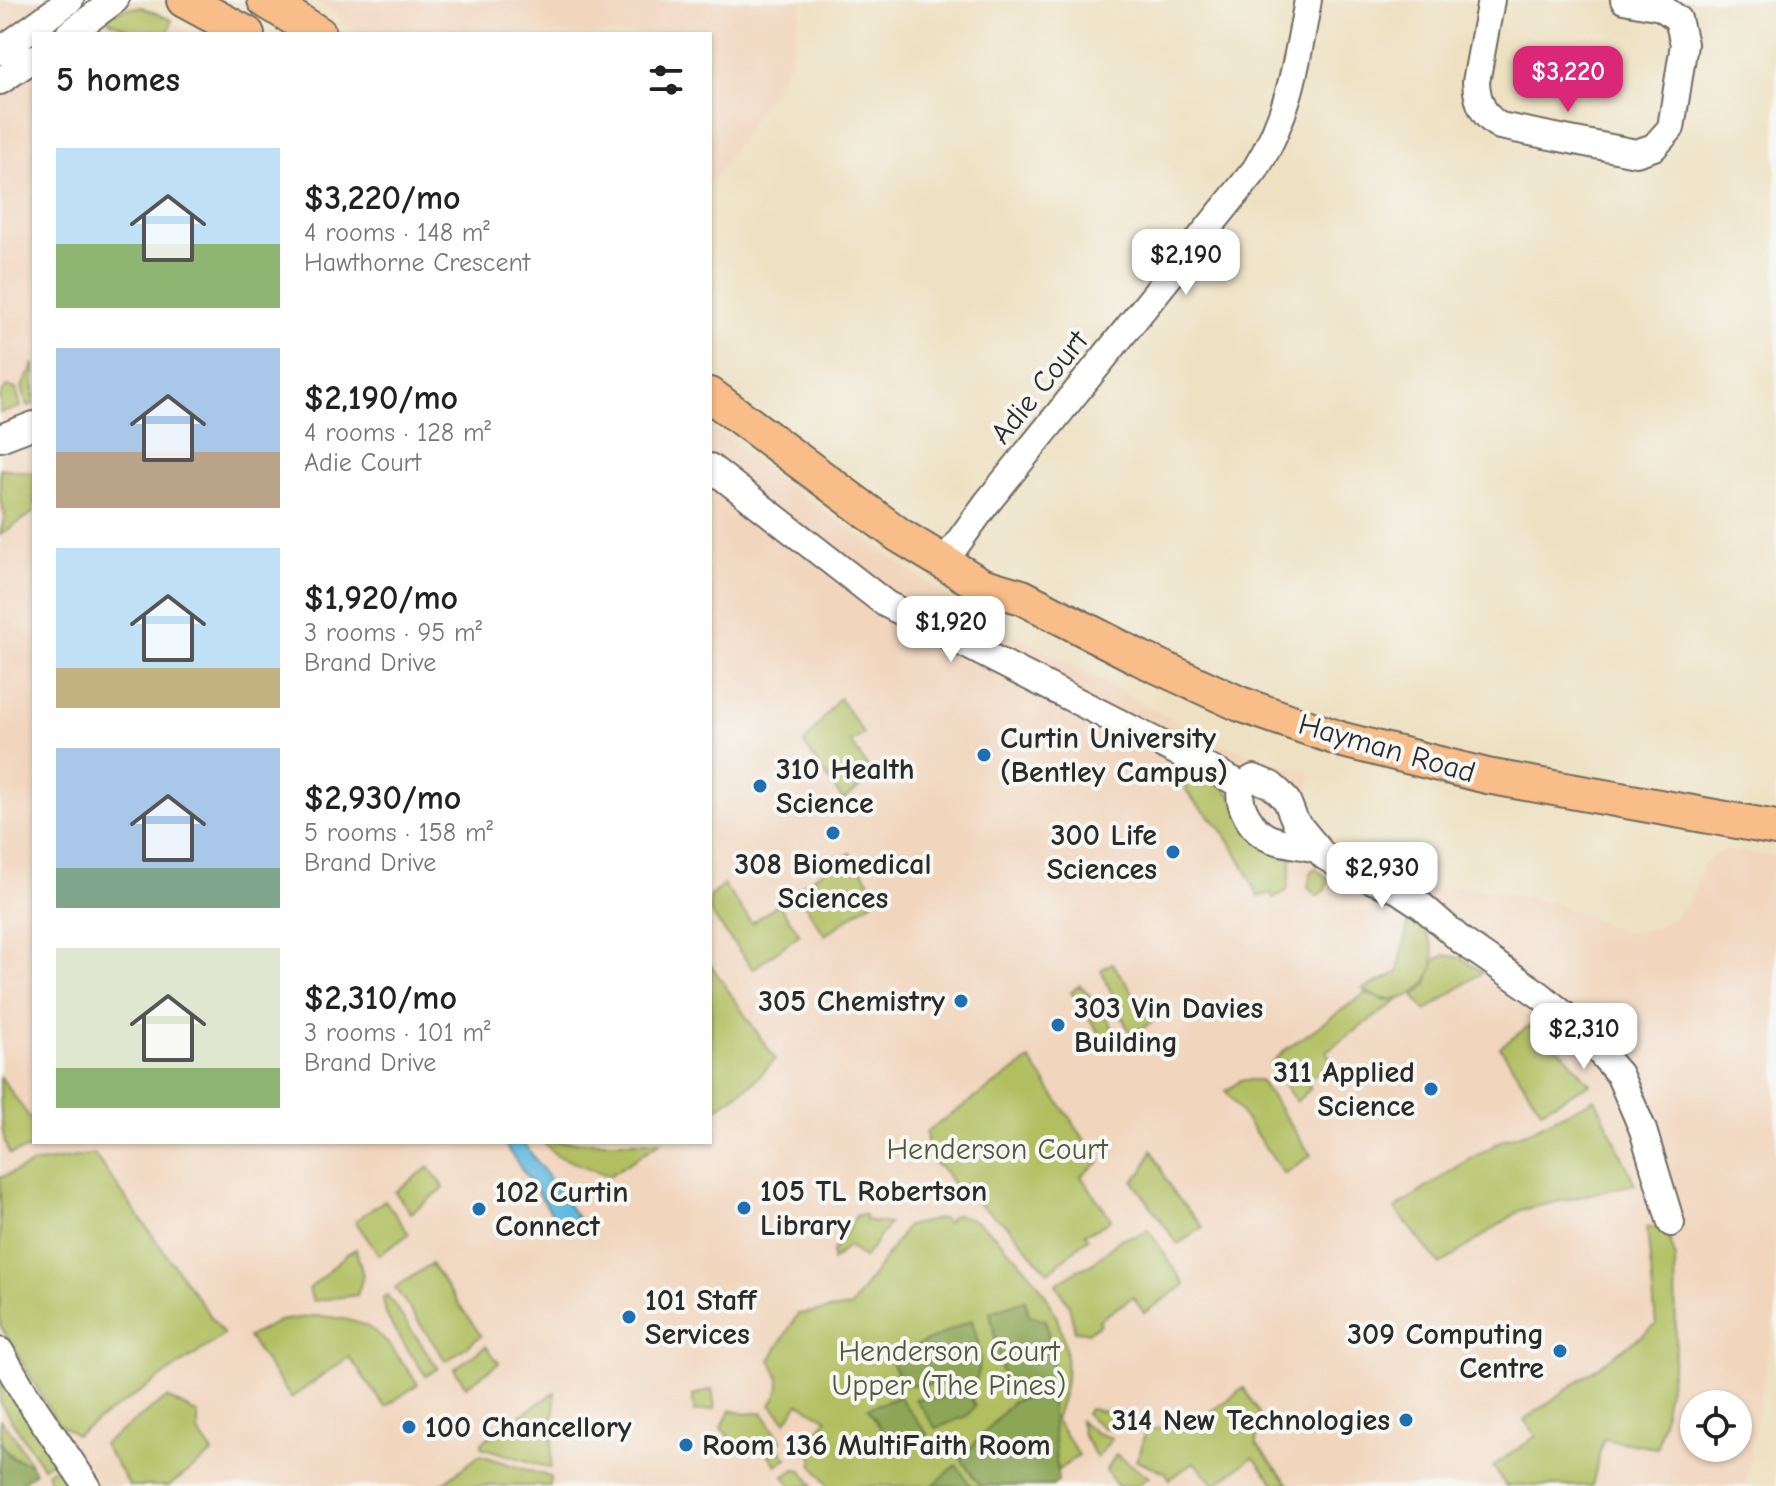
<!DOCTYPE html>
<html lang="en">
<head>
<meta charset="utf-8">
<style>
	body { margin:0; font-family:"Comic Neue",sans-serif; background:#f2f2f2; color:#222; height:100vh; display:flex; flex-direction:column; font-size:30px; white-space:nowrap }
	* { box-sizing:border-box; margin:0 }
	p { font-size:26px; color:#767676 }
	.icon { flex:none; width:44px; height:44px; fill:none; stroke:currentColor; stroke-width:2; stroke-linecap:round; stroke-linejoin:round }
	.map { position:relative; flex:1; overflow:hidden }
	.drawer { position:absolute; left:32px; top:32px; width:680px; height:1112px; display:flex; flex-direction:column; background:#fff; border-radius:0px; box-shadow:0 2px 6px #0004 }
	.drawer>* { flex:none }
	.tools { position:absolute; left:1680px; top:1390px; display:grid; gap:16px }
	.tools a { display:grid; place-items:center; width:72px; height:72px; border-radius:50%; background:#fff; box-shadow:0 2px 6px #0004; font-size:40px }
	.price { position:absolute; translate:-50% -68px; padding:0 18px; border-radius:16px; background:#fff; color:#222; font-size:26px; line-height:52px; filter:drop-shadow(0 2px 4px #0008) }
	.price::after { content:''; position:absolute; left:50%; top:48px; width:24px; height:18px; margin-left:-12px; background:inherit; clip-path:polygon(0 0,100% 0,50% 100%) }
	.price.on { background:#db2777; color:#fff }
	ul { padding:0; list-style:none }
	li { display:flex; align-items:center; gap:24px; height:200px; padding:0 24px }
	li span { display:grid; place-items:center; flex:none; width:224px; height:160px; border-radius:0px; color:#555 }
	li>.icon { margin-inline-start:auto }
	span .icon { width:96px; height:96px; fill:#fffc; stroke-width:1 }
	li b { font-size:34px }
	h2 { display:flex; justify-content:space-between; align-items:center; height:96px; padding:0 24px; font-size:34px }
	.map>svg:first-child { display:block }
	.built { fill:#f1d5bd; fill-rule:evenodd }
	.green { fill:#b1bf61; stroke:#6e7546; stroke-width:2 }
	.forest { fill:#8ca657; stroke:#5c6841; stroke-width:2 }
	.water { fill:#62b9df; stroke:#467285; stroke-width:2 }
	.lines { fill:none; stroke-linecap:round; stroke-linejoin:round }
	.minor-casing { stroke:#6f6b60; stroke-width:30 }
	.major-casing { stroke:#6f6b60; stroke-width:38 }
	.minor { stroke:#fff; stroke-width:26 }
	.major { stroke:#f8bd88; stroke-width:34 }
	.poi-dot { fill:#1f6fb2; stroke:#f6f6f2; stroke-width:3 }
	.labels { text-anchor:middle; stroke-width:8; stroke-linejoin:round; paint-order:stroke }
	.street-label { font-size:30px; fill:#2b2b2b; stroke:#f6f6f2 }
	.poi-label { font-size:30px; font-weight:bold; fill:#2b2b2b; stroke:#f6f6f2; text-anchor:start }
	.park-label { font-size:30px; fill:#53573b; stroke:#f6f6f2 }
</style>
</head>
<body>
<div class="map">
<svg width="1776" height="1486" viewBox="0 0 1776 1486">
	<rect width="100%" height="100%" fill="#f6f6f2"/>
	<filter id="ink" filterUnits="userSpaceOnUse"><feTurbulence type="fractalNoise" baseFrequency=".0125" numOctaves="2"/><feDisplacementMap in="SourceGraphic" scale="16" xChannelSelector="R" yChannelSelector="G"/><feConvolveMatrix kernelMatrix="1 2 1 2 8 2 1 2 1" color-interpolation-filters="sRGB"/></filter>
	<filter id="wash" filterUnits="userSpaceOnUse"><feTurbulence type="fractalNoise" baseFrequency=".006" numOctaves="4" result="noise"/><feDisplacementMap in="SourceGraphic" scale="32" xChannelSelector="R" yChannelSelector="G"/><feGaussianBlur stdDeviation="1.8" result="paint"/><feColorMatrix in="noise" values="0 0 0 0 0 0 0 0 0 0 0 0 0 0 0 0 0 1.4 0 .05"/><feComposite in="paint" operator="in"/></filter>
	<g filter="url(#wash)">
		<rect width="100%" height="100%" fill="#eee1c2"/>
		<path class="built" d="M 0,0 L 127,0 L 200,34 L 34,34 L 34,1142 L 710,1142 L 710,425 L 777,479 L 956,602 L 1206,738 L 1310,773 L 1310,805 L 1315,822 L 1324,836 L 1345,853 L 1434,888 L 1462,887 L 1527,897 L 1557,904 L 1623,931 L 1638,932 L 1658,927 L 1676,916 L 1689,902 L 1704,864 L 1713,855 L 1728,850 L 1776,857 L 1776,1307 L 1745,1486 L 0,1486 ZM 1694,1404 L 1738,1404 L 1738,1448 L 1694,1448 Z
			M 313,0 L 803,0 L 790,62 L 710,185 L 710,34 L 359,34 L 333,12 Z"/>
		<path class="green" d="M 142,7 L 172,20 L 168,34 L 138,34 L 109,21 L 107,17 L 122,9 Z
			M 34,364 L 34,404 L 27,406 L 22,387 Z
			M 7,386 L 16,389 L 21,407 L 0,413 L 0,396 Z
			M 0,468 L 34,473 L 34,512 L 0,535 L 5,515 L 0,500 Z
			M 839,698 L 864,734 L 851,742 L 874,777 L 843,800 L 804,744 Z
			M 1185,768 L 1221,785 L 1292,856 L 1287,891 L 1273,898 L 1271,893 L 1258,897 C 1248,872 1237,851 1221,829 C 1206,809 1184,800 1181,773 Z
			M 850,853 L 880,896 L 825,935 L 795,890 Z
			M 1315,868 L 1329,879 L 1325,890 L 1317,896 L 1308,888 L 1311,871 Z
			M 724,885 L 752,923 L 778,904 L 800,934 L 753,969 L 710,912 L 710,896 Z
			M 1409,920 C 1465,950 1416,1027 1363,989 L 1398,973 Z
			M 1445,955 L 1461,958 L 1482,972 L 1426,1011 L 1414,996 L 1427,984 L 1435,960 Z
			M 1112,963 L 1153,1021 L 1131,1036 L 1101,970 Z
			M 711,965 L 775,1059 L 754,1082 L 710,1113 Z
			M 1080,985 L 1103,1010 L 1121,1044 L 1112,1051 L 1071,992 Z
			M 1366,993 L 1385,1001 L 1399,1000 L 1326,1051 L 1333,1063 L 1306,1081 L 1311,1088 L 1296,1102 L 1270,1064 L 1285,1050 Z
			M 1529,1026 L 1565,1054 L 1590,1084 L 1541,1110 L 1500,1047 Z
			M 1030,1060 L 1100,1162 L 1081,1176 L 1111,1219 L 1097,1229 L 1085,1233 L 1088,1238 C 1073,1249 1063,1262 1048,1272 L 1009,1227 L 953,1185 L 945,1172 L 929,1159 L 926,1132 Z
			M 0,1076 L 34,1124 L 34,1142 L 51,1142 L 10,1154 C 0,1142 0,1096 0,1076 Z
			M 1241,1080 L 1260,1080 L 1311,1155 L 1284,1174 L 1226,1091 Z
			M 1595,1098 L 1635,1184 L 1521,1210 L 1440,1265 L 1395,1209 L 1457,1167 L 1503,1140 L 1532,1130 Z
			M 543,1142 L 661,1142 L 609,1176 L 557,1156 Z
			M 1152,1150 L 1172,1191 L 1203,1227 L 1178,1244 L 1133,1181 L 1143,1171 Z
			M 94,1154 L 224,1335 L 76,1435 L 57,1422 L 0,1325 L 0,1178 L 33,1164 Z
			M 429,1167 L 444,1188 L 411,1213 L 395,1192 Z
			M 385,1200 L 409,1234 L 379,1255 L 355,1221 Z
			M 857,1215 L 865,1215 L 865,1220 L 889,1224 L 864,1258 L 848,1246 L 832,1261 L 832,1253 Z
			M 957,1215 C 979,1218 993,1234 1007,1248 C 1044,1284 1070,1325 1066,1378 C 1065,1392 1059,1406 1055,1420 L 1079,1455 L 1036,1486 L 828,1486 L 812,1464 L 813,1458 L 805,1447 L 827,1419 L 799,1403 L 786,1421 L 771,1405 C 782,1390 782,1375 770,1360 L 798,1314 L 851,1307 L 907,1226 L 943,1218 L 947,1223 L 951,1217 Z
			M 1665,1225 L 1675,1256 L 1676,1348 L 1657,1448 L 1603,1439 L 1592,1486 L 1506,1486 L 1493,1466 L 1536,1436 L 1524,1420 L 1656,1325 L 1647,1228 Z
			M 1148,1229 L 1185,1285 L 1144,1313 L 1133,1297 L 1099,1320 L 1101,1324 L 1088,1332 L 1075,1331 L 1069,1305 L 1056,1284 L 1078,1270 L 1091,1265 L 1122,1238 L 1136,1236 Z
			M 356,1249 L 363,1276 L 357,1295 L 313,1301 L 309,1289 L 348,1253 Z
			M 431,1264 L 481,1336 L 446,1361 L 395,1288 Z
			M 387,1295 L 438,1368 L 426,1376 L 393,1328 L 386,1314 L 383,1298 Z
			M 314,1316 C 377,1318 384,1337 418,1384 L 385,1407 L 349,1357 L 291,1398 L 248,1337 L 279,1321 Z
			M 486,1346 L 499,1363 L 466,1386 L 454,1369 Z
			M 0,1373 L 55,1459 L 43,1467 L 0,1403 Z
			M 1244,1388 L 1259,1413 L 1256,1444 L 1288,1483 L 1277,1486 L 1253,1457 L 1215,1485 L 1194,1462 L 1170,1479 L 1165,1472 L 1136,1460 L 1141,1450 L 1145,1431 L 1165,1427 L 1184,1430 Z
			M 712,1389 L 715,1409 L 694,1412 L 693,1395 Z
			M 555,1392 L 551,1468 L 481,1447 L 482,1442 Z
			M 167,1398 L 198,1414 L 198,1432 L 213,1453 L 169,1486 L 130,1486 L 103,1444 Z
			M 1089,1409 L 1127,1415 L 1127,1417 L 1120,1427 L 1103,1428 L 1086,1414 Z
			M 731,1410 L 746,1414 L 762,1412 L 781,1440 L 776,1444 L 787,1458 L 776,1465 L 760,1442 L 744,1452 L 721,1428 Z
			M 0,1420 L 14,1435 L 30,1464 C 2,1454 0,1448 0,1420 Z
			M 1080,1421 L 1096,1433 L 1112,1438 L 1097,1458 L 1083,1435 Z
			M 480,1455 L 550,1477 L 550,1486 L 439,1486 Z
			M 1116,1455 L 1117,1455 L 1149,1477 L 1135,1486 L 1117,1486 L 1106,1470 Z
			M 58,1464 L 74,1486 L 52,1486 L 47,1473 Z
			M 795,1469 L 802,1470 L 813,1486 L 791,1486 L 784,1476 Z"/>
		<path class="forest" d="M 1025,1300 L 1029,1315 L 1046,1320 L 1055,1381 L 1030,1381 L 1005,1389 L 990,1312 Z
			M 972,1320 C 979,1346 984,1357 975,1384 L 903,1385 L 889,1359 Z
			M 970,1396 L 975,1406 L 967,1416 L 936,1428 L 915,1399 Z
			M 899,1397 L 928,1435 L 893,1448 L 868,1408 Z
			M 1041,1398 L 1051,1403 L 1058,1482 L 1052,1486 L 980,1486 L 961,1459 L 1011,1403 L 1019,1399 Z
			M 0,1442 L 10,1457 L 30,1464 L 35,1472 L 18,1486 L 0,1486 Z
			M 956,1465 L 971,1486 L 932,1486 Z"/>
		<path class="water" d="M 503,1142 L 523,1142 L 578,1219 L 563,1229 Z"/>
	</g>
	<g filter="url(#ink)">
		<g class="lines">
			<g class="minor-casing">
				<path id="minor" d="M 1491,0 L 1476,82 C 1477,101 1483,117 1500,126 L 1636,153 L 1654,147 L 1671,128 L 1684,44 L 1678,19 L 1661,7 L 1624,0
					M 69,34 L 115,0
					M 0,51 L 70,0
					M 0,81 L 34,58
					M 0,438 L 34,425
					M 710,467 L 886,604 L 1242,785
					M 944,562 L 986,504 L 1255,170 C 1289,116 1297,62 1308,0
					M 1316,849 C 1302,845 1285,844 1271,839 C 1252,832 1235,803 1242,785 L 1254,778 L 1271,785 L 1280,793 L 1287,801 L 1295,821 L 1324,856 L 1349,871 L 1398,890 L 1422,906 L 1462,941 L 1540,995 L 1574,1023 L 1619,1074 L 1643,1130 L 1671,1223
					M 0,1351 L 25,1394 L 87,1486"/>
			</g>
			<g class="major-casing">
				<path id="major" d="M 184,0 L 247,34
					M 265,0 L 319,34
					M 710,395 L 899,535 L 981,585 L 1022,597 L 1140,658 L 1240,704 L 1343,740 L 1487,776 L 1776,828"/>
			</g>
			<use href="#minor" class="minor"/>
			<use href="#major" class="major"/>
		</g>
	</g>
	<g class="poi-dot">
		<circle cx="984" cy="755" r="8"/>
		<circle cx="760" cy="786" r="8"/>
		<circle cx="833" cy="833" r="8"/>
		<circle cx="1173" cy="852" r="8"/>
		<circle cx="961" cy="1001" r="8"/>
		<circle cx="1058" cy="1025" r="8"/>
		<circle cx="1431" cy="1089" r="8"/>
		<circle cx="744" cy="1208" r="8"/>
		<circle cx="479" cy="1209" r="8"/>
		<circle cx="629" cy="1317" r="8"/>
		<circle cx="1560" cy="1351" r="8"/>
		<circle cx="1406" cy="1420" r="8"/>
		<circle cx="409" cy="1427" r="8"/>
		<circle cx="686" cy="1445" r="8"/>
	</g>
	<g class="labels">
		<g class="street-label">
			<text transform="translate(1039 387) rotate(-51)" y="10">Adie Court</text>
			<text transform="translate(1387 748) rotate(16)" y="10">Hayman Road</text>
		</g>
		<g class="poi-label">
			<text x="1000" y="748">Curtin University<tspan x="1000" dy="34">(Bentley Campus)</tspan></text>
			<text x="776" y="779">310 Health<tspan x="776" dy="34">Science</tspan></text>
			<text x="1157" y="845" text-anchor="end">300 Life<tspan x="1157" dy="34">Sciences</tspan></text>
			<text x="833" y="874" text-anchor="middle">308 Biomedical<tspan x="833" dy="34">Sciences</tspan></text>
			<text x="945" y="1011" text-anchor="end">305 Chemistry</text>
			<text x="1074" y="1018">303 Vin Davies<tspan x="1074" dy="34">Building</tspan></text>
			<text x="1415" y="1082" text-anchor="end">311 Applied<tspan x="1415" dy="34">Science</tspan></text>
			<text x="760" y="1201">105 TL Robertson<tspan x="760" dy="34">Library</tspan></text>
			<text x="495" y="1202">102 Curtin<tspan x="495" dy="34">Connect</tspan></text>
			<text x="645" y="1310">101 Staff<tspan x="645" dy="34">Services</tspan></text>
			<text x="1544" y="1344" text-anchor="end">309 Computing<tspan x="1544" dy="34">Centre</tspan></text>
			<text x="1390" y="1430" text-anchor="end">314 New Technologies</text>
			<text x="425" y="1437">100 Chancellory</text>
			<text x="702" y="1455">Room 136 MultiFaith Room</text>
		</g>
		<g class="park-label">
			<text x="997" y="1159">Henderson Court</text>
			<text x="949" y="1361">Henderson Court<tspan x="949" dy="34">Upper (The Pines)</tspan></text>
		</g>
	</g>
</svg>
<div class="tools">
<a><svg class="icon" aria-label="locate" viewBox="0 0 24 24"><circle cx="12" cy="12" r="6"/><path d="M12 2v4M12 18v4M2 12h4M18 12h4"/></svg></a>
</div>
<b class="price on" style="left:1568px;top:114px">$3,220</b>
<b class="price" style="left:1186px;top:297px">$2,190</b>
<b class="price" style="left:951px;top:664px">$1,920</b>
<b class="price" style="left:1382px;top:910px">$2,930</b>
<b class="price" style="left:1584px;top:1071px">$2,310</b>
<section class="drawer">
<h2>5 homes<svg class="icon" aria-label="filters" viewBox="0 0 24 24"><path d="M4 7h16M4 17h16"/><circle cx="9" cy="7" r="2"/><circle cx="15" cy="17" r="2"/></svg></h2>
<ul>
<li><span style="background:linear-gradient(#bfe0f5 60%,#8fb573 0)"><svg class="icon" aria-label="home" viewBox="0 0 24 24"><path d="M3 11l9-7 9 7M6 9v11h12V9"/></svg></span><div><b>$3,220/mo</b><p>4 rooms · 148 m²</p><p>Hawthorne Crescent</p></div></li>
<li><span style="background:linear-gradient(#a9c7e8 65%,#b9a48a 0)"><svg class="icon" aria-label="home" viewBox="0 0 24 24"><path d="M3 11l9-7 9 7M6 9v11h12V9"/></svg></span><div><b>$2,190/mo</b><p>4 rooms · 128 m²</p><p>Adie Court</p></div></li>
<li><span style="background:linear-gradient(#bfe0f5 75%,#c2b280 0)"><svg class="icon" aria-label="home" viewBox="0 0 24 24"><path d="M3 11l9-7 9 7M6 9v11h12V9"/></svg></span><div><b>$1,920/mo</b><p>3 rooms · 95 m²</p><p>Brand Drive</p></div></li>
<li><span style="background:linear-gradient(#a9c7e8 75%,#7fa58c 0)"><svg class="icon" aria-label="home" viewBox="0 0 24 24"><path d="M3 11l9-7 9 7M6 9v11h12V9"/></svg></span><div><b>$2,930/mo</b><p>5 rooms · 158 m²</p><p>Brand Drive</p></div></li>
<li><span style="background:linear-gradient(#dfe7d0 75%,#8fb573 0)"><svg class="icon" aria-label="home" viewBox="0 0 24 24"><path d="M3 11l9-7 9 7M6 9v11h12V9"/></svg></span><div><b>$2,310/mo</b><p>3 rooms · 101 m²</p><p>Brand Drive</p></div></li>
</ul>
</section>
</div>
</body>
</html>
